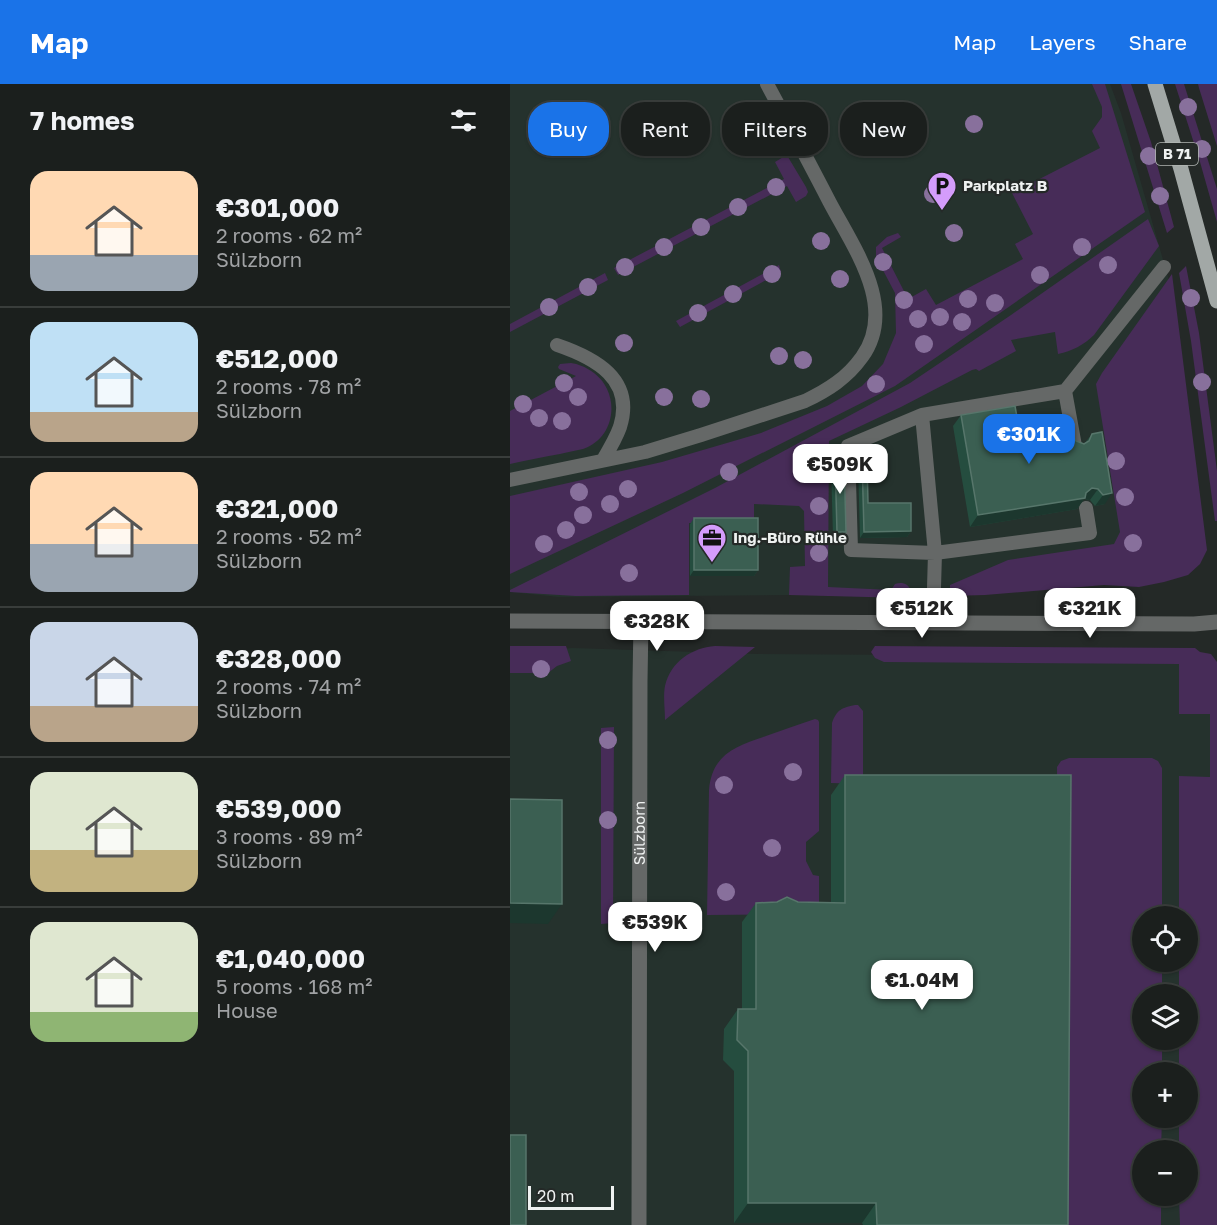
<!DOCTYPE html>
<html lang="en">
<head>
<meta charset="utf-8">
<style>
	body { margin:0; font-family:"Golos Text",sans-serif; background:#242726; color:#f1f3f6; height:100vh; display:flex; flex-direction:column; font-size:22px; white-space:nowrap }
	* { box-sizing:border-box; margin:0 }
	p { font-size:20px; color:#a0a2a4 }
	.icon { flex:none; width:33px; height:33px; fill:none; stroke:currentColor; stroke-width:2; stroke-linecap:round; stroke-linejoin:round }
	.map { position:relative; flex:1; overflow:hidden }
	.sheet { display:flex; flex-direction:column; background:#1b1f1d; width:510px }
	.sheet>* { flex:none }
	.top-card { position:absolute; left:18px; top:18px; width:570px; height:54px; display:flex; gap:12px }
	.tools { position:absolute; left:622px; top:822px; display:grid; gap:12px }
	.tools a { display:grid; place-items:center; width:66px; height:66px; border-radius:50%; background:#1b1f1d; box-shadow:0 2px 4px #0004,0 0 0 2px #393d3b; font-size:30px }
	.scale { position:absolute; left:18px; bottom:15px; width:86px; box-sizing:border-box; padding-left:6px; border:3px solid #eff2f1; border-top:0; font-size:16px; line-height:21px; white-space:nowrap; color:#eff2f1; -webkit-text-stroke:4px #242927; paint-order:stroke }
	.price { position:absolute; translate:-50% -51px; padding:0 14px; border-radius:12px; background:#fff; color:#222; font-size:20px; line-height:39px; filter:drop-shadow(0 2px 3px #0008) }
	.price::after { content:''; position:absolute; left:50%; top:36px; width:18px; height:14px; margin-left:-9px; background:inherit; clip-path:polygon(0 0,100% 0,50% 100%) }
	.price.current { background:#1a73e8; color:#fff }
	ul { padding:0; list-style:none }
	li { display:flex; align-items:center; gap:18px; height:150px; padding:0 30px }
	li+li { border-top:2px solid #393d3b }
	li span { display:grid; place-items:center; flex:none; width:168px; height:120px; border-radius:18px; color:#555 }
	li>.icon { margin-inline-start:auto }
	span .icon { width:72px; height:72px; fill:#fffc; stroke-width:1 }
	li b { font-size:26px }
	h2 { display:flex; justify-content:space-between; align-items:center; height:72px; padding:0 30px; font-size:26px }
	.chip { padding:0 21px; border-radius:24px; background:#1b1f1d; box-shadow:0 2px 4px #0004,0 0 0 2px #393d3b; font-size:21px; line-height:54px }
	.chip.current { background:#1a73e8; color:#fff }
	header { display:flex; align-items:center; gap:36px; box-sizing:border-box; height:84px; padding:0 30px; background:#1a73e8; color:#fff }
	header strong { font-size:28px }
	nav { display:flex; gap:33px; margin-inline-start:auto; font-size:21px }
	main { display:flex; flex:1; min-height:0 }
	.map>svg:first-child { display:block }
	.built { fill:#25322d; fill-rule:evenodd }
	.green { fill:#472c58 }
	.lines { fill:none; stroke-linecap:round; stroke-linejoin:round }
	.service { stroke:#656867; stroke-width:14 }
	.minor { stroke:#656867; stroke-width:15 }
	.primary { stroke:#a2a8a6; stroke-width:15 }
	.tree { fill:#88709c }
	.wall { fill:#254d3f }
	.shaded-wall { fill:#1c372e }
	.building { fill:#3b5f52; stroke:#57766b; stroke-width:1.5 }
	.labels { text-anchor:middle; stroke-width:4.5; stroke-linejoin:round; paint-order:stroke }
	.shield { fill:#242927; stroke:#b2b6b4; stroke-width:1.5 }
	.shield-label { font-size:14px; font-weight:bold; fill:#eff2f1 }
	.poi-label { font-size:15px; font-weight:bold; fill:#eff2f1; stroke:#242927; text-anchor:start }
	.street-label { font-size:15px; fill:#eff2f1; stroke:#242927 }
</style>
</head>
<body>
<header>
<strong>Map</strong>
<nav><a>Map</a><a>Layers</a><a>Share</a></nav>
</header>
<main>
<section class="sheet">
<h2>7 homes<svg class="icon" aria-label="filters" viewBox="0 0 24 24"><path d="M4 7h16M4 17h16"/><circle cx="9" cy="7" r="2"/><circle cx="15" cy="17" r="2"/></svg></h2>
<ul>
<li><span style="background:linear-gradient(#ffd9b3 70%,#9aa5b1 0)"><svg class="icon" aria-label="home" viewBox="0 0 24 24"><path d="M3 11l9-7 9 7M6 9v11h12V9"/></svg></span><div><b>€301,000</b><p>2 rooms · 62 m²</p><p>Sülzborn</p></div></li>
<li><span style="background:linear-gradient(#bfe0f5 75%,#b9a48a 0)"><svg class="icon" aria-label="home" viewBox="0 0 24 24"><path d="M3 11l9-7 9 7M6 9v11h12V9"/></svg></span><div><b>€512,000</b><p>2 rooms · 78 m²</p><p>Sülzborn</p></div></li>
<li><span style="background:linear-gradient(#ffd9b3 60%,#9aa5b1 0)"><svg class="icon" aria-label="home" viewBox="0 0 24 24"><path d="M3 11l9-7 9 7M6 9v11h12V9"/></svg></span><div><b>€321,000</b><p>2 rooms · 52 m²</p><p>Sülzborn</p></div></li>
<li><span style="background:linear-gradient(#c9d6e8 70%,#b9a48a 0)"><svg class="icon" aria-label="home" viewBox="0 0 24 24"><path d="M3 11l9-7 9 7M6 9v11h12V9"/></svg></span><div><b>€328,000</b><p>2 rooms · 74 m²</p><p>Sülzborn</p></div></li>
<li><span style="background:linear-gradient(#dfe7d0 65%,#c2b280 0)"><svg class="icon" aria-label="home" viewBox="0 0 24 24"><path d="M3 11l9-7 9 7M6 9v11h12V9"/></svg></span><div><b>€539,000</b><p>3 rooms · 89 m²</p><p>Sülzborn</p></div></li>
<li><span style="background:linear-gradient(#dfe7d0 75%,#8fb573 0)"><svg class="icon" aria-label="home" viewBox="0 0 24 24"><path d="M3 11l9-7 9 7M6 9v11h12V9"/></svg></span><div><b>€1,040,000</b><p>5 rooms · 168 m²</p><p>House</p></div></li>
</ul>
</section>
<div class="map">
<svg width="707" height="1141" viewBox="0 0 707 1141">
	<rect width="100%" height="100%" fill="#242927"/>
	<path class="built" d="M 0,0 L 600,0 L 611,29 L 660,200 L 694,463 L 492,499 L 415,510 L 49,513 L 0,508 Z
		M 63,564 L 248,570 L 673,573 L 700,583 L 700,1141 L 0,1141 L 0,568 ZM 633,832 L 678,832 L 678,878 L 633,878 ZM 633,910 L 678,910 L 678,956 L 633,956 ZM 633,988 L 678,988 L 678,1034 L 633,1034 ZM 633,1066 L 678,1066 L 678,1112 L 633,1112 Z"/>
	<path class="green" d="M 582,0 L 595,0 L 635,128 L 385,302 L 173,409 L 0,490 L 0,412 L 152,378 L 251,349 L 317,322 L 352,302 L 373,280 L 386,249 L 385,209 L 366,173 L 366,163 L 377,153 L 388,149 L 391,153 L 372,164 L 398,215 L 416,205 L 426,221 L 513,175 L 505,160 L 523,150 L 502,109 L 590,64 L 582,47 L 592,33 L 592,23 Z
		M 611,0 L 621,0 L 641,58 L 664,143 L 657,149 Z
		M 665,0 L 674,0 L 707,105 L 707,138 L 690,78 Z
		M 688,0 L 707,0 L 707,62 L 689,4 Z
		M 275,72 L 278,73 L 296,103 L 298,108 L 296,112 L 286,118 L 277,102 L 108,191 L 104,184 L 274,95 L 265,78 Z
		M 638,135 L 649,162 L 584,251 C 574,261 562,267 548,270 L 545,248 L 501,256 L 506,267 L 469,287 L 466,285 L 462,286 L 391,323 L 319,357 L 318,503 L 381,506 L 385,500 C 392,498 398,499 401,507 L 401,512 L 397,514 L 279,511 L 280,483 L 295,482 L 294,427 L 289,422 L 244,420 L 244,439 L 179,439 L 179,511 L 66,512 L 0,508 L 0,506 L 205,404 L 400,299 L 501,231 Z
		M 269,181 L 271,188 L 170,243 L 166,237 Z
		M 676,182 L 689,249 L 707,387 L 707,437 L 705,437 L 681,257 L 669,189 Z
		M 95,189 L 98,196 L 0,248 L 0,240 Z
		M 662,190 L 697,466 L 690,480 L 678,491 L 654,498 L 629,503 L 594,501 L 475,511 L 440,512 L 440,501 L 498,476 L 604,460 L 610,448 L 586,300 L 592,289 Z
		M 61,279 C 75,281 91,291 97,305 C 108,328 98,357 73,365 C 65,367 57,368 50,370 C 33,373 17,376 0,380 L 0,327 L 66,292 L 49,285 L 48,283 L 50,280 Z
		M 0,562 L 56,562 L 61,577 L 47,582 L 38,589 L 0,589 Z
		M 205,562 L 245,563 L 155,636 C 155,625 153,612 155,602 C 161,577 182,564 205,562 Z
		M 365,562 L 685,564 L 690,568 L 701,570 L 707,578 L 707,1141 L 670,1141 L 669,1112 L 678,1112 L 678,1066 L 669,1066 L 669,1034 L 678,1034 L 678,988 L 669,988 L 669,956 L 678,956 L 678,910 L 669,910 L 669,878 L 678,878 L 678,832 L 669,832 L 669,692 L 700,693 L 700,630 L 669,630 L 669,580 L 374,578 L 365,574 L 361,568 Z
		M 345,621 L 348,621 L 353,627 L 353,700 L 321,699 L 322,639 C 327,625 332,624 345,621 Z
		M 305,635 L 308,636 L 309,638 L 309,747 L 296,758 L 296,777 L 303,791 L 309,792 L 309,830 L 197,831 L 199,706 C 202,670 226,662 256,652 C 272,646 288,641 305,635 Z
		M 104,643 L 103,839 L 91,840 L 91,644 Z
		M 559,674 L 642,674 L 648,677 L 652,684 L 652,832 L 633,832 L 633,878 L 652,878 L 652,910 L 633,910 L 633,956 L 652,956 L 652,988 L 633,988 L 633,1034 L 652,1034 L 651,1066 L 633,1066 L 633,1112 L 651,1112 L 651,1141 L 550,1141 L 547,683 L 551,677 Z"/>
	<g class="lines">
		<path class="service" d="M 47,261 C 85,274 125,295 110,343 C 106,354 99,366 93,376
			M 555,307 L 654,183
			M 412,331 L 425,469 L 423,538
			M 565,362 L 555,307 L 412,331 L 338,362 L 341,466 L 425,469 L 580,449 L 576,424
			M 0,396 L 135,368 L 191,351 L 295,317 C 318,306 337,294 352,273 C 388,223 343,163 319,117 C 299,78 278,39 257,0"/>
		<g class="minor">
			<path d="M 0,537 L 684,540 L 707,538"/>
			<path id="s1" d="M 129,1141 L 130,597 L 131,538"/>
		</g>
		<path class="primary" d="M 645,0 L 671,85 L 707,217"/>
	</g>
	<g class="tree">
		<circle cx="678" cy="23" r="9"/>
		<circle cx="84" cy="29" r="9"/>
		<circle cx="383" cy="36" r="9"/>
		<circle cx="464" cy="40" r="9"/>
		<circle cx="46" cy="48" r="9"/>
		<circle cx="692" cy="65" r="9"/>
		<circle cx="639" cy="72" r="9"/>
		<circle cx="266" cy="103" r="9"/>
		<circle cx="423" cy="110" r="9"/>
		<circle cx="650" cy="112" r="9"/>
		<circle cx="228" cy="123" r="9"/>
		<circle cx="191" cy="143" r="9"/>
		<circle cx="444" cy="149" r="9"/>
		<circle cx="311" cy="157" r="9"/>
		<circle cx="154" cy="163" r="9"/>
		<circle cx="572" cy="163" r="9"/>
		<circle cx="373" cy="178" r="9"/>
		<circle cx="598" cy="181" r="9"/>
		<circle cx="115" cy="183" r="9"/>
		<circle cx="262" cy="190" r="9"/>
		<circle cx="530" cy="191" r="9"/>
		<circle cx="330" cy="195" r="9"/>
		<circle cx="78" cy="203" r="9"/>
		<circle cx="223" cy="210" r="9"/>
		<circle cx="681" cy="214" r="9"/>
		<circle cx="458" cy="215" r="9"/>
		<circle cx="394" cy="216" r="9"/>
		<circle cx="485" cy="219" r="9"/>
		<circle cx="39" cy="223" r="9"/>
		<circle cx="188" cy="229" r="9"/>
		<circle cx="430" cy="233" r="9"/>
		<circle cx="408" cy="235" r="9"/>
		<circle cx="452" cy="238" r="9"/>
		<circle cx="114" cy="259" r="9"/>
		<circle cx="414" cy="260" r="9"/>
		<circle cx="269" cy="272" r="9"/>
		<circle cx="293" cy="276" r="9"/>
		<circle cx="692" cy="298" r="9"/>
		<circle cx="54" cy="299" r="9"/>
		<circle cx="366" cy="300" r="9"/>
		<circle cx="68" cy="313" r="9"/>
		<circle cx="154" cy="313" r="9"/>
		<circle cx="191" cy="315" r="9"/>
		<circle cx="13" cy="320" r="9"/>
		<circle cx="29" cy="334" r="9"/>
		<circle cx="52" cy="337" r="9"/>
		<circle cx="606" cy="377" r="9"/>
		<circle cx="219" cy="388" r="9"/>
		<circle cx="118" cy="405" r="9"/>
		<circle cx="69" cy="408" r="9"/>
		<circle cx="615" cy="413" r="9"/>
		<circle cx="100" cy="420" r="9"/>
		<circle cx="309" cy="422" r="9"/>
		<circle cx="73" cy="431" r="9"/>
		<circle cx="56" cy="446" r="9"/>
		<circle cx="623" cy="459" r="9"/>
		<circle cx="34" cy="460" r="9"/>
		<circle cx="309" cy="469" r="9"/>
		<circle cx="119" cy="489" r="9"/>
		<circle cx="31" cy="585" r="9"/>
		<circle cx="98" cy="656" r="9"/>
		<circle cx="283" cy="688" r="9"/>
		<circle cx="214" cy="701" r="9"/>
		<circle cx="98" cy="736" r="9"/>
		<circle cx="262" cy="764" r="9"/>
		<circle cx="216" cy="808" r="9"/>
	</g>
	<path class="wall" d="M 451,331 L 512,361 L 566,357 L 574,360 L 582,350 L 595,420 L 585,422 L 580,416 L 574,415 L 567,425 L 460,443 L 443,342 Z
		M 325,374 L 332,454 L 323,454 L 321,380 Z
		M 352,374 L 358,419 L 401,447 L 397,453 L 350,454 L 348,380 Z
		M 184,434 L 248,486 L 244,492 L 180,492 L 180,440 Z
		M 335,691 L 558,1141 L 353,1141 L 352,1139 L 224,1139 L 224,987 L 213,976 L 214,945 L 228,925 L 232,925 L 232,838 L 246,819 L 321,819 L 321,711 Z"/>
	<path class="shaded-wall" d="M 582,404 L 588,405 L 580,416 L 574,415 L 567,425 L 460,443 L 468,431 L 576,409 Z
		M 602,409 L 595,420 L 585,422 L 593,411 Z
		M 401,447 L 397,453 L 350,454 L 354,448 Z
		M 327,448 L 336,448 L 332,454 L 323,454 Z
		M 184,486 L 248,486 L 244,492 L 180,492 Z
		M 0,819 L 52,820 L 38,840 L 0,839 Z
		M 238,1119 L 366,1119 L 352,1139 L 224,1139 Z"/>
	<path class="building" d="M 505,322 L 512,361 L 564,353 L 566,357 L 574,360 L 579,357 L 582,350 L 592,348 L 602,409 L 593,411 L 588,405 L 582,404 L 576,409 L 575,414 L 468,431 L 451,331 Z
		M 325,374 L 334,374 L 336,448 L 327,448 Z
		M 352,374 L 357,374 L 358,419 L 401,419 L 401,447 L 354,448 Z
		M 184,434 L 248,434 L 248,486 L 184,486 Z
		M 335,691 L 561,691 L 558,1141 L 367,1141 L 366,1119 L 238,1119 L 238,967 L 227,956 L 228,925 L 246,925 L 246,819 L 267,818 L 277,813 L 288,818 L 335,819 Z
		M 0,715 L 52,716 L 52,820 L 0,819 Z
		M 0,1051 L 16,1051 L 16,1141 L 0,1141 Z"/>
	<defs>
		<g id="parking-pin" transform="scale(1.5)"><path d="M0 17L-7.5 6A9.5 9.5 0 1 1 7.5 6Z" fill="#d49cfb" stroke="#242927"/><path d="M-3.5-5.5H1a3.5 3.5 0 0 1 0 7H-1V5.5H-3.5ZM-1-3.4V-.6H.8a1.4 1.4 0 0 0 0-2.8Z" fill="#111"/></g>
		<g id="office-pin" transform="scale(1.5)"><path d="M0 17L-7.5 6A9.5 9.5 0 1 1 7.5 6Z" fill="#d49cfb" stroke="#242927"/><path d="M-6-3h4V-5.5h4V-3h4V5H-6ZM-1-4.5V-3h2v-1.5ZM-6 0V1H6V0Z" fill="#111"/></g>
	</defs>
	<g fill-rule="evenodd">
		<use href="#parking-pin" x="432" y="102"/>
		<use href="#office-pin" x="202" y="454"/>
	</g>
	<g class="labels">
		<rect class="shield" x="646" y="59" width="42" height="22" rx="4.5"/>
		<g class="shield-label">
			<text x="667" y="75">B 71</text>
		</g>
		<g class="poi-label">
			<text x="453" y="107">Parkplatz B</text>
			<text x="223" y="459">Ing.-Büro Rühle</text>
		</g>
		<g class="street-label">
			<text dy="5" stroke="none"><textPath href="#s1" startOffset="392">Sülzborn</textPath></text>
		</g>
	</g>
</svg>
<div class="tools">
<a><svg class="icon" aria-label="locate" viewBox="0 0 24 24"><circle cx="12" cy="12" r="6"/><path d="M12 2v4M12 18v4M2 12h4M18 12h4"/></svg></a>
<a><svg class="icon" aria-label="layers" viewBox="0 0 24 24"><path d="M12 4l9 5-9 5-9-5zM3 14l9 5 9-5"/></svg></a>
<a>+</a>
<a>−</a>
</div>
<div class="scale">20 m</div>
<b class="price current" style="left:519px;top:381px">€301K</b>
<b class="price" style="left:330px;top:411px">€509K</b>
<b class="price" style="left:412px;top:555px">€512K</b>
<b class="price" style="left:580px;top:555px">€321K</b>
<b class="price" style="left:147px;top:568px">€328K</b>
<b class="price" style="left:145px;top:869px">€539K</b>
<b class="price" style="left:412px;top:927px">€1.04M</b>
<div class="top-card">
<a class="chip current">Buy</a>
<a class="chip">Rent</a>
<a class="chip">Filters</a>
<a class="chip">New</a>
</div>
</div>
</main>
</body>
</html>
